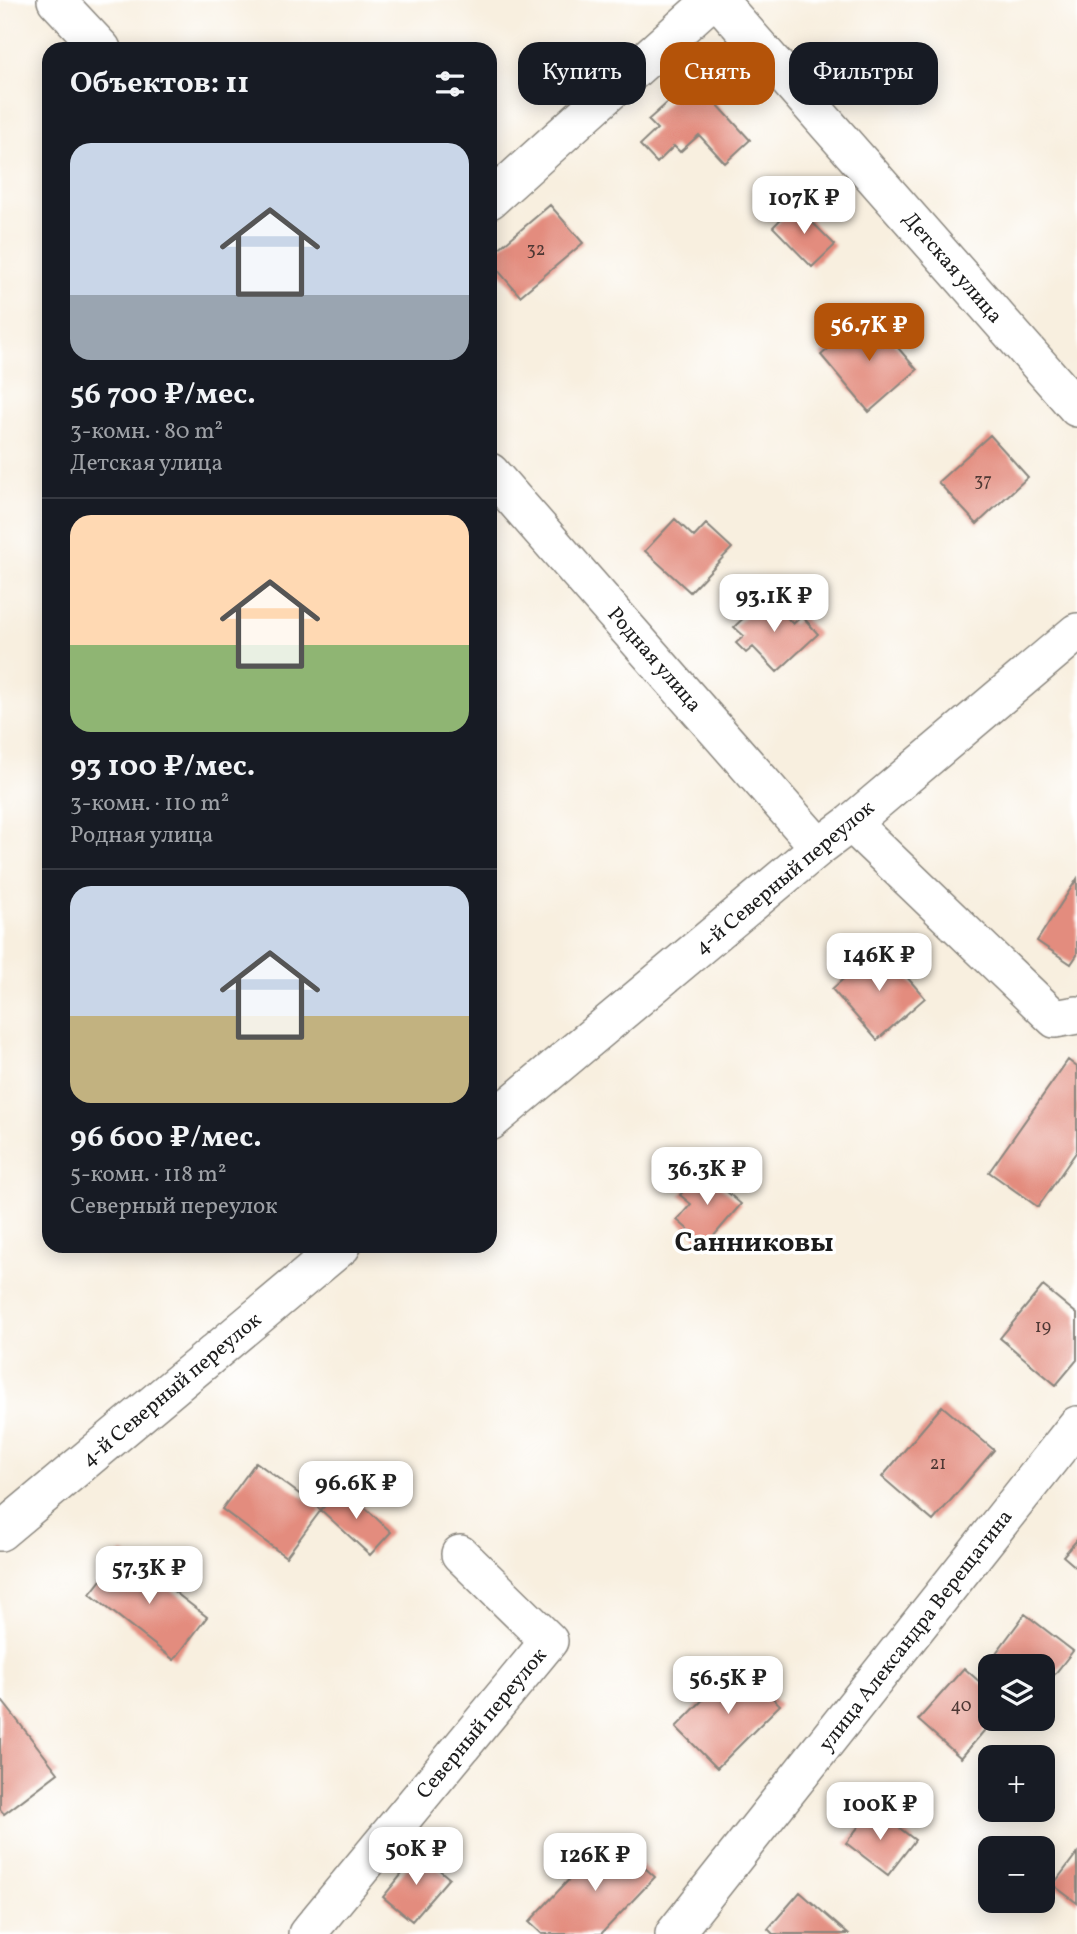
<!DOCTYPE html>
<html lang="ru">
<head>
<meta charset="utf-8">
<style>
	body { margin:0; font-family:Vollkorn,serif; background:#242831; color:#f1f3f6; height:100vh; display:flex; flex-direction:column; font-size:26px; white-space:nowrap }
	* { box-sizing:border-box; margin:0 }
	p { font-size:23px; color:#9ea1a6 }
	.icon { flex:none; width:38px; height:38px; fill:none; stroke:currentColor; stroke-width:2; stroke-linecap:round; stroke-linejoin:round }
	.map { position:relative; flex:1; overflow:hidden }
	.sheet { position:absolute; left:42px; top:42px; width:455px; height:1211px; display:flex; flex-direction:column; background:#171b24; border-radius:21px; box-shadow:0 4px 18px #0003 }
	.sheet>* { flex:none }
	.guide { position:absolute; left:518px; top:42px; width:453px; height:63px; display:flex; gap:14px }
	.tools { position:absolute; left:978px; top:1654px; display:grid; gap:14px }
	.tools a { display:grid; place-items:center; width:77px; height:77px; border-radius:14px; background:#171b24; box-shadow:0 4px 18px #0003; font-size:35px }
	.price { position:absolute; translate:-50% -60px; padding:0 16px; border-radius:14px; background:#fff; color:#222; font-size:23px; line-height:46px; filter:drop-shadow(0 2px 4px #0008) }
	.price::after { content:''; position:absolute; left:50%; top:42px; width:21px; height:16px; margin-left:-10px; background:inherit; clip-path:polygon(0 0,100% 0,50% 100%) }
	.price.selected { background:#b45309; color:#fff }
	ul { padding:0; list-style:none }
	li { display:grid; align-content:center; gap:14px; height:371px; padding:0 28px }
	li+li { border-top:2px solid #363941 }
	li span { display:grid; place-items:center; height:217px; border-radius:21px; color:#555 }
	li>.icon { margin-inline-start:auto }
	span .icon { width:126px; height:126px; fill:#fffc; stroke-width:1 }
	li b { font-size:30px }
	h2 { display:flex; justify-content:space-between; align-items:center; height:84px; padding:0 28px; font-size:30px }
	.chip { padding:0 24px; border-radius:21px; background:#171b24; box-shadow:0 4px 18px #0003; font-size:24px; line-height:63px }
	.chip.selected { background:#b45309; color:#fff }
	.map>svg:first-child { display:block }
	.building { fill:#e38c7e }
	.lines { fill:none; stroke-linecap:round; stroke-linejoin:round }
	.minor-casing { stroke:#8a867e; stroke-width:40 }
	.minor { stroke:#fff; stroke-width:37 }
	.labels { text-anchor:middle; stroke-width:7; stroke-linejoin:round; paint-order:stroke }
	.number-label { font-size:18px; fill:#4e3834 }
	.street-label { font-size:21px; fill:#1c1c1c; stroke:#fff }
	.district-label { font-size:28px; font-weight:bold; fill:#1c1c1c; stroke:#fff }
</style>
</head>
<body>
<div class="map">
<svg width="1077" height="1934" viewBox="0 0 1077 1934">
	<rect width="100%" height="100%" fill="#fff"/>
	<filter id="ink" filterUnits="userSpaceOnUse"><feTurbulence type="fractalNoise" baseFrequency=".0143" numOctaves="2"/><feDisplacementMap in="SourceGraphic" scale="14" xChannelSelector="R" yChannelSelector="G"/><feConvolveMatrix kernelMatrix="1 2 1 2 8 2 1 2 1" color-interpolation-filters="sRGB"/></filter>
	<filter id="wash" filterUnits="userSpaceOnUse"><feTurbulence type="fractalNoise" baseFrequency=".00686" numOctaves="4" result="noise"/><feDisplacementMap in="SourceGraphic" scale="28" xChannelSelector="R" yChannelSelector="G"/><feGaussianBlur stdDeviation="1.57" result="paint"/><feColorMatrix in="noise" values="0 0 0 0 0 0 0 0 0 0 0 0 0 0 0 0 0 1.4 0 .05"/><feComposite in="paint" operator="in"/></filter>
	<g filter="url(#wash)">
		<rect width="100%" height="100%" fill="#f8efdf"/>
		<g id="blocks">
			<path class="building" d="M 694,79 L 750,140 L 725,163 L 699,135 L 680,152 L 674,146 L 657,163 L 640,145 L 657,129 L 648,120 Z
				M 550,205 L 583,243 L 520,296 L 490,261 L 490,256 Z
				M 795,205 L 835,245 L 812,267 L 773,227 Z
				M 869,314 L 917,370 L 869,412 L 821,355 Z
				M 990,435 L 1028,477 L 977,524 L 938,482 Z
				M 675,519 L 694,537 L 706,524 L 732,548 L 690,592 L 645,551 Z
				M 767,596 L 793,624 L 802,616 L 818,634 L 777,672 L 753,647 L 746,653 L 736,643 L 744,636 L 734,627 Z
				M 1077,879 L 1077,955 L 1071,964 L 1037,941 Z
				M 880,946 L 925,998 L 877,1040 L 832,989 Z
				M 1068,1060 L 1077,1067 L 1077,1151 L 1038,1207 L 989,1172 Z
				M 702,1170 L 741,1204 L 706,1245 L 677,1220 L 691,1204 L 680,1195 Z
				M 1043,1286 L 1077,1314 L 1077,1360 L 1056,1385 L 1000,1338 Z
				M 942,1406 L 994,1450 L 933,1521 L 882,1477 Z
				M 256,1462 L 321,1510 L 286,1557 L 222,1509 Z
				M 342,1486 L 391,1532 L 370,1555 L 321,1510 Z
				M 1077,1540 L 1077,1568 L 1063,1556 Z
				M 123,1552 L 207,1617 L 174,1660 L 90,1594 Z
				M 1025,1614 L 1073,1651 L 1043,1689 L 1043,1666 L 1013,1666 L 996,1653 Z
				M 738,1664 L 780,1705 L 717,1768 L 676,1727 Z
				M 964,1668 L 990,1691 L 990,1718 L 995,1718 L 961,1758 L 918,1720 Z
				M 0,1698 L 58,1773 L 4,1814 L 0,1809 Z
				M 873,1808 L 915,1840 L 888,1875 L 846,1843 Z
				M 610,1836 L 655,1877 L 601,1934 L 542,1934 L 529,1922 Z
				M 419,1853 L 449,1878 L 412,1921 L 383,1897 Z
				M 1077,1853 L 1077,1903 L 1053,1885 Z
				M 800,1892 L 848,1934 L 773,1934 L 768,1929 Z"/>
		</g>
	</g>
	<g filter="url(#ink)">
		<use href="#blocks" fill-opacity="0" stroke="#8a867e" stroke-width="2"/>
		<g class="lines">
			<g class="minor-casing">
				<path id="minor" d="M 56,0 L 102,49
					M 718,0 L 1077,408
					M 490,200 L 712,0
					M 490,472 L 819,847
					M 851,823 L 1055,1019 L 1077,1015
					M 490,1122 L 819,847 L 851,823 L 1077,632
					M 0,1532 L 342,1246
					M 307,1934 L 549,1641 L 460,1554
					M 674,1934 L 1077,1425"/>
			</g>
			<use href="#minor" class="minor"/>
		</g>
	</g>
	<g class="labels">
		<g class="number-label">
			<text x="536" y="255">32</text>
			<text x="983" y="486">37</text>
			<text x="1043" y="1332">19</text>
			<text x="938" y="1469">21</text>
			<text x="961" y="1711">40</text>
		</g>
		<g class="street-label">
			<text transform="translate(953 267) rotate(49)" y="7">Детская улица</text>
			<text transform="translate(655 659) rotate(49)" y="7">Родная улица</text>
			<text transform="translate(784 877) rotate(-40)" y="7">4-й Северный переулок</text>
			<text transform="translate(171 1389) rotate(-40)" y="7">4-й Северный переулок</text>
			<text transform="translate(915 1630) rotate(-52)" y="7">улица Александра Верещагина</text>
			<text transform="translate(481 1723) rotate(-50)" y="7">Северный переулок</text>
		</g>
		<g class="district-label">
			<text x="754" y="1251">Санниковы</text>
		</g>
	</g>
</svg>
<div class="tools">
<a><svg class="icon" aria-label="layers" viewBox="0 0 24 24"><path d="M12 4l9 5-9 5-9-5zM3 14l9 5 9-5"/></svg></a>
<a>+</a>
<a>−</a>
</div>
<b class="price" style="left:804px;top:236px">107K ₽</b>
<b class="price selected" style="left:869px;top:363px">56.7K ₽</b>
<b class="price" style="left:774px;top:634px">93.1K ₽</b>
<b class="price" style="left:879px;top:993px">146K ₽</b>
<b class="price" style="left:707px;top:1207px">36.3K ₽</b>
<b class="price" style="left:356px;top:1521px">96.6K ₽</b>
<b class="price" style="left:149px;top:1606px">57.3K ₽</b>
<b class="price" style="left:728px;top:1716px">56.5K ₽</b>
<b class="price" style="left:880px;top:1842px">100K ₽</b>
<b class="price" style="left:416px;top:1887px">50K ₽</b>
<b class="price" style="left:595px;top:1893px">126K ₽</b>
<div class="guide">
<a class="chip">Купить</a>
<a class="chip selected">Снять</a>
<a class="chip">Фильтры</a>
</div>
<section class="sheet">
<h2>Объектов: 11<svg class="icon" aria-label="filters" viewBox="0 0 24 24"><path d="M4 7h16M4 17h16"/><circle cx="9" cy="7" r="2"/><circle cx="15" cy="17" r="2"/></svg></h2>
<ul>
<li><span style="background:linear-gradient(#c9d6e8 70%,#9aa5b1 0)"><svg class="icon" aria-label="home" viewBox="0 0 24 24"><path d="M3 11l9-7 9 7M6 9v11h12V9"/></svg></span><div><b>56 700 ₽/мес.</b><p>3-комн. · 80 m²</p><p>Детская улица</p></div></li>
<li><span style="background:linear-gradient(#ffd9b3 60%,#8fb573 0)"><svg class="icon" aria-label="home" viewBox="0 0 24 24"><path d="M3 11l9-7 9 7M6 9v11h12V9"/></svg></span><div><b>93 100 ₽/мес.</b><p>3-комн. · 110 m²</p><p>Родная улица</p></div></li>
<li><span style="background:linear-gradient(#c9d6e8 60%,#c2b280 0)"><svg class="icon" aria-label="home" viewBox="0 0 24 24"><path d="M3 11l9-7 9 7M6 9v11h12V9"/></svg></span><div><b>96 600 ₽/мес.</b><p>5-комн. · 118 m²</p><p>Северный переулок</p></div></li>
</ul>
</section>
</div>
</body>
</html>
